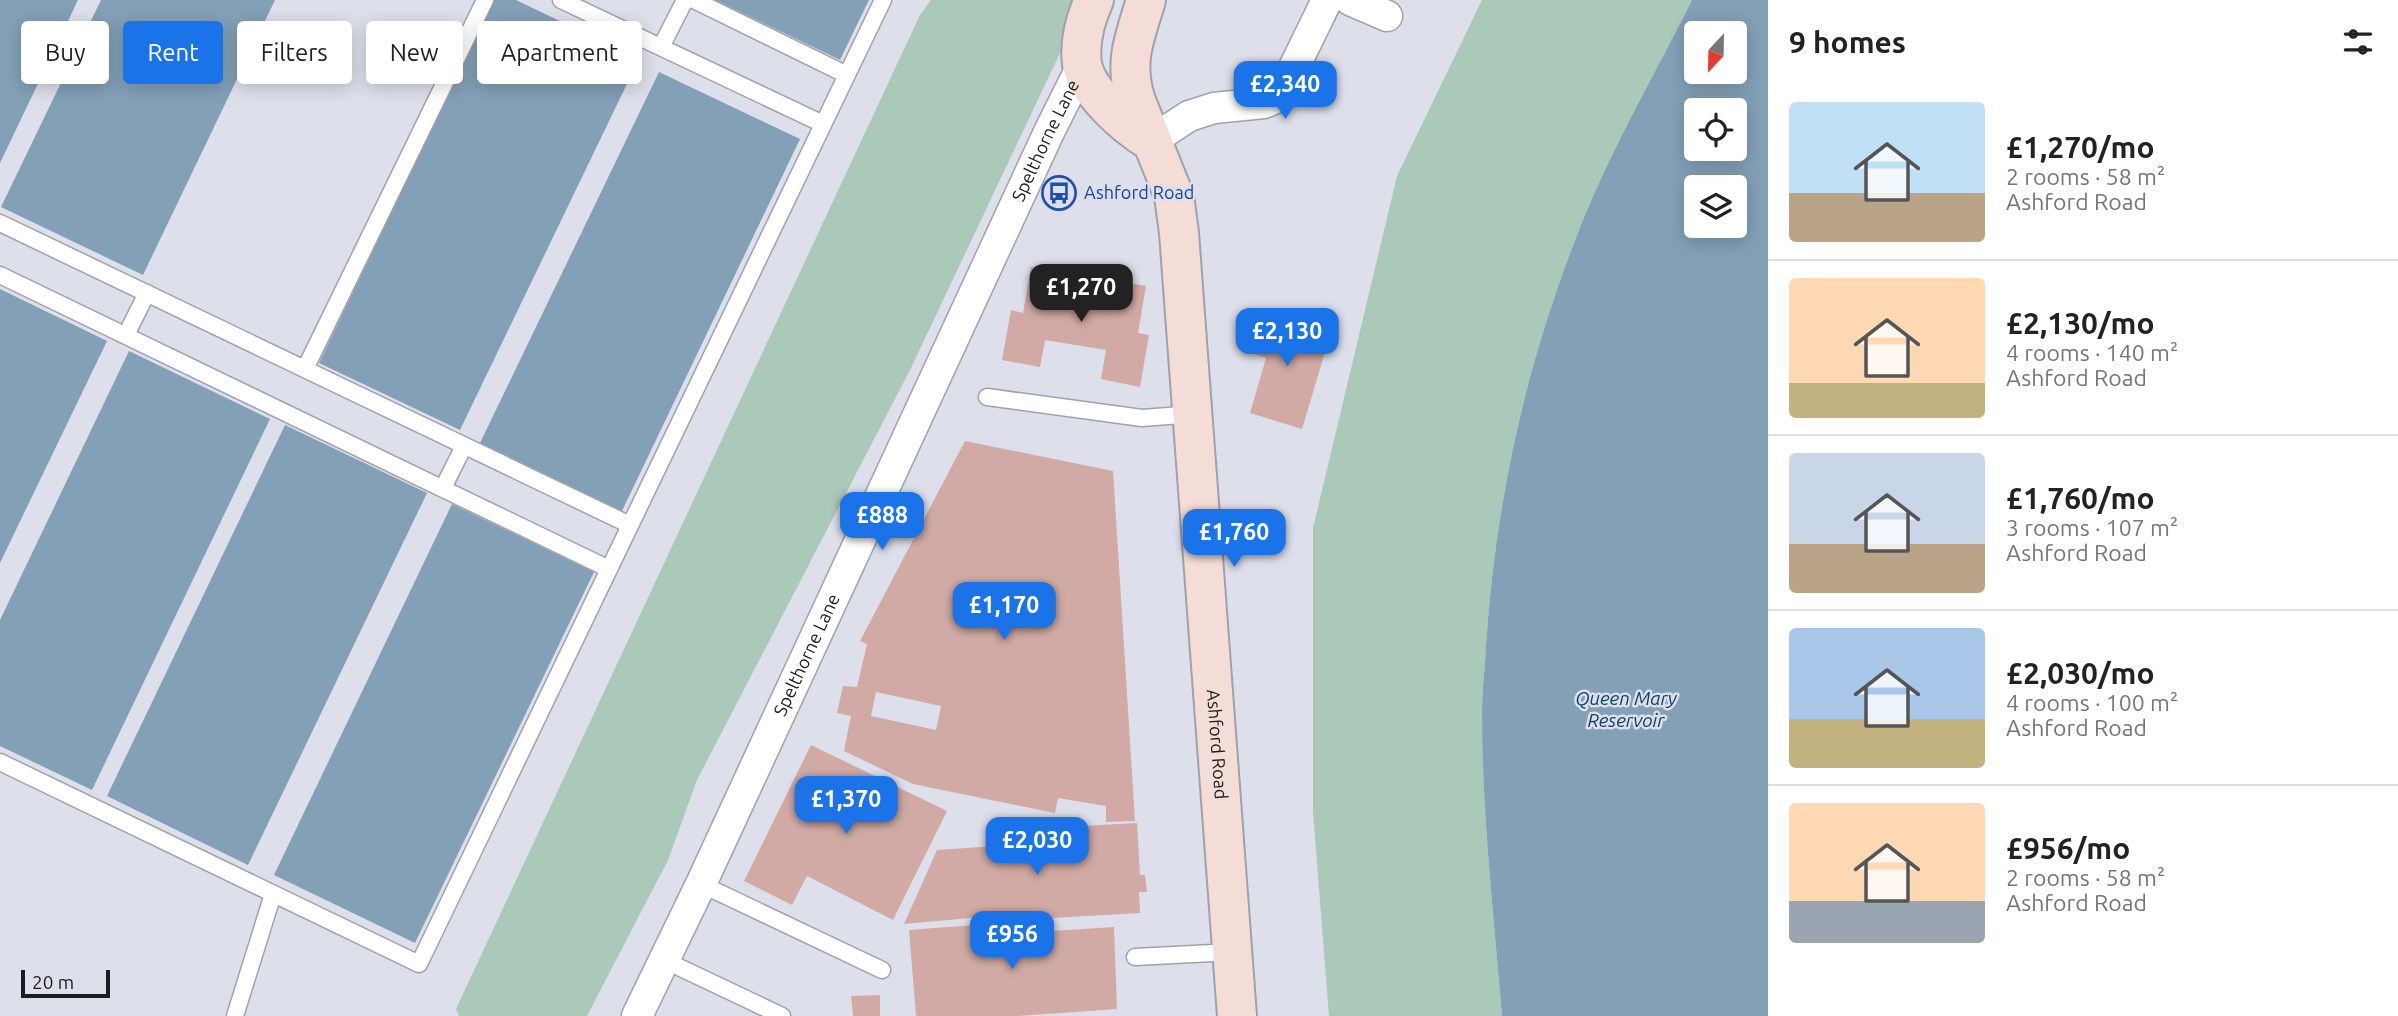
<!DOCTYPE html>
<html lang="en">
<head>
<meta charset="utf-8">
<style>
	body { margin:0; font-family:Ubuntu,sans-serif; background:#f6f6f6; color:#222; height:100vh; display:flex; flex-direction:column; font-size:26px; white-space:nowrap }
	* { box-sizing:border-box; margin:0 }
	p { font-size:23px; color:#767676 }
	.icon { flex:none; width:38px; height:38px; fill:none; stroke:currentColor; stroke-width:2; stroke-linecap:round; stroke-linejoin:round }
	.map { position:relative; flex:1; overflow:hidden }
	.side { display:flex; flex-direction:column; background:#fff; width:630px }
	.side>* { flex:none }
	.guide { position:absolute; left:21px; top:21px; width:665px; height:63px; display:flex; gap:14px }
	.needle { width:46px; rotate:202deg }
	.tools { position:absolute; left:1684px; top:21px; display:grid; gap:14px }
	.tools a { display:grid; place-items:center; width:63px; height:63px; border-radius:7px; background:#fff; box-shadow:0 4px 18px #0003; font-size:35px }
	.scale { position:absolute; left:21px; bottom:18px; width:89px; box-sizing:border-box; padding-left:7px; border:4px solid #1c1c21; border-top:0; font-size:19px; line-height:24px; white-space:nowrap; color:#1c1c21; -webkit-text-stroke:5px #dddfeb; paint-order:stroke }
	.price { position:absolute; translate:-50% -60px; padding:0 16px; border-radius:14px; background:#1a73e8; color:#fff; font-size:23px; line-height:46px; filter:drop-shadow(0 2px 4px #0008) }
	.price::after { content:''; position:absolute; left:50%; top:42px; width:21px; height:16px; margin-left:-10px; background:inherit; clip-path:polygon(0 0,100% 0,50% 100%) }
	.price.current { background:#222; color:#fff }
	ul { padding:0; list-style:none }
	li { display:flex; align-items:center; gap:21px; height:175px; padding:0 21px }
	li+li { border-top:2px solid #e0e0e0 }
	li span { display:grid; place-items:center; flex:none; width:196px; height:140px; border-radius:7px; color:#555 }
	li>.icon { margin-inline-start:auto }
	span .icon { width:84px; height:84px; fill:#fffc; stroke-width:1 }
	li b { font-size:30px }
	h2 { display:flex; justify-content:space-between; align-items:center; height:84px; padding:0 21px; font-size:30px }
	.tag { padding:0 24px; border-radius:7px; background:#fff; box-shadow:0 4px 18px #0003; font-size:24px; line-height:63px }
	.tag.current { background:#1a73e8; color:#fff }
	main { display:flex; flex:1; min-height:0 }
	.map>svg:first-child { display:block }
	.green { fill:#aac9b9 }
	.water { fill:#83a0b7; fill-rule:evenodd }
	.building { fill:#d1aaa5; fill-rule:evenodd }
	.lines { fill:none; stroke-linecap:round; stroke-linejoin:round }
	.lane-casing { stroke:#9fa1ad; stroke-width:19 }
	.street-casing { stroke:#9fa1ad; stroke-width:33 }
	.secondary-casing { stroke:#9fa1ad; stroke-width:42 }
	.lane { stroke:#fff; stroke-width:16 }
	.street { stroke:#fff; stroke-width:30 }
	.secondary { stroke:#f3ddd6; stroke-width:38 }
	.labels { text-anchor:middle; stroke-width:5; stroke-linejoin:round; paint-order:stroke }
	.street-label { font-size:18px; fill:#1c1c21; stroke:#dddfeb }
	.transit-label { font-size:18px; fill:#164399; stroke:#dddfeb; text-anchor:start }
	.water-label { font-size:19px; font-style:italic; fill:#0f4364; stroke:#dddfeb }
</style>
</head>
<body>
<main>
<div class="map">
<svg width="1768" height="1016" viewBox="0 0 1768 1016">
	<rect width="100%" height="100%" fill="#dddfeb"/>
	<path class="green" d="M 931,0 L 1085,0 L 911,368 L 697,780 L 668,860 L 587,1016 L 459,1016 L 456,1009 L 920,15 Z
		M 1482,0 L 1692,0 C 1653,78 1607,156 1576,238 C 1525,368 1495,506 1486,646 C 1485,668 1482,692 1482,714 C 1482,815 1494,916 1502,1016 L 1329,1016 L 1313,812 L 1313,528 L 1397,176 Z"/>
	<path class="water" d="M 0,0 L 78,0 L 0,163 Z
		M 101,0 L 275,0 L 143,275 L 1,207 Z
		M 493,0 L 516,0 L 639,59 L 460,430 L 319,363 Z
		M 715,0 L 869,0 L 840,60 Z
		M 1692,0 L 1768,0 L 1768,1016 L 1502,1016 C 1494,916 1482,815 1482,714 C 1482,692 1485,668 1486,646 C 1495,506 1525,368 1576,238 C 1607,156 1653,78 1692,0 ZM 1696,33 L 1734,33 L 1734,72 L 1696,72 ZM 1696,110 L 1734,110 L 1734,149 L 1696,149 ZM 1696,187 L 1734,187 L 1734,226 L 1696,226 Z
		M 659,72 L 800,139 L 622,511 L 480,443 Z
		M 0,289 L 107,341 L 0,563 Z
		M 129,351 L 270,419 L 92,790 L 0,746 L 0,620 Z
		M 285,425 L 427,493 L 248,865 L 107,796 Z
		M 452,504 L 594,572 L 415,943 L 274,875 Z"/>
	<path class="building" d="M 1031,267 L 1070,274 L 1067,291 L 1103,298 L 1106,279 L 1146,286 L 1138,333 L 1149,335 L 1140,387 L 1101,379 L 1106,350 L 1045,340 L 1040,367 L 1002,360 L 1011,310 L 1023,313 Z
		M 1261,311 L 1331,332 L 1302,429 L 1250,413 L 1266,358 L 1249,352 Z
		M 965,441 L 1113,471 L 1135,821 L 1106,822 L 1106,806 L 1058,798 L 1055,813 L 913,784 L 844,751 L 851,716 L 837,713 L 843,686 L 857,687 L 867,644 L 860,641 ZM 876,692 L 941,706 L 936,730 L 871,716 Z
		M 811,745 L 947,811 L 893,920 L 807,876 L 792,905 L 744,881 Z
		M 1137,823 L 1140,875 L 1145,875 L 1147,892 L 1139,892 L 1140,913 L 1014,920 L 1014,914 L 904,924 L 937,850 L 1010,845 L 1009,830 Z
		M 1015,922 L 1019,933 L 1114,927 L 1117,1009 L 1018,1016 L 916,1016 L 909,930 Z
		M 880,995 L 880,1016 L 853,1016 L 851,996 Z"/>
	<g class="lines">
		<g class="lane-casing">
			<path id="lane" d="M 561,0 L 823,124
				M 694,0 L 847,75
				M 661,47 L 685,0
				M 0,223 L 630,525
				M 0,275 L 609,569
				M 126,335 L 147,293
				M 305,369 L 485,0
				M 987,397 L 1142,418 L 1194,414
				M 443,488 L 464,446
				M 0,762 L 419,964 L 883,0
				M 701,884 L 882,970
				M 1135,957 L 1232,952
				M 664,960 L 782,1016
				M 235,1016 L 273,894"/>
		</g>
		<g class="street-casing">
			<g id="street">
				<path d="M 1350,0 L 1387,16"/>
				<path d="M 1151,141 L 1189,116 L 1214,108 L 1264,103 L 1276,98 L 1285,86 L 1327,0"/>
				<path id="s1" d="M 637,1016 L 701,884 L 1049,132 L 1082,66"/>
			</g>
		</g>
		<g class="secondary-casing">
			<g id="secondary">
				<path d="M 1094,0 C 1085,20 1079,41 1082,64 C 1087,92 1126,126 1149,140"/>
				<path id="s2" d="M 1146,0 C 1135,37 1123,62 1136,101 L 1174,196 L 1179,233 L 1237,1016"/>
			</g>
		</g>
		<use href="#lane" class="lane"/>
		<use href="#street" class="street"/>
		<use href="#secondary" class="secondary"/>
	</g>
	<defs>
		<g id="bus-ring" transform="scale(1.75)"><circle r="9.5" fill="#dddfeb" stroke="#1a4fb4" stroke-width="1.5"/><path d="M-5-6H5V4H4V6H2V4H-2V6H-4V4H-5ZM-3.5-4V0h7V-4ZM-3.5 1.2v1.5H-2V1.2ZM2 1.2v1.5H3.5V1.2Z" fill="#1a4fb4"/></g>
	</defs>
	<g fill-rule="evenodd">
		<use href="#bus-ring" x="1059" y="193"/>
	</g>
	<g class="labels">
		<g class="street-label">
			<text dy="6" stroke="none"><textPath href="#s1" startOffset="966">Spelthorne Lane</textPath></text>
			<text dy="6" stroke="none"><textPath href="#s1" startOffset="399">Spelthorne Lane</textPath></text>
			<text dy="6" stroke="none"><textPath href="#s2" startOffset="756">Ashford Road</textPath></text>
		</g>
		<g class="transit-label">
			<text x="1084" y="199">Ashford Road</text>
		</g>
		<g class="water-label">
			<text x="1626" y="705">Queen Mary<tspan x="1626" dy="22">Reservoir</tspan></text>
		</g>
	</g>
</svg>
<div class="tools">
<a><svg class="needle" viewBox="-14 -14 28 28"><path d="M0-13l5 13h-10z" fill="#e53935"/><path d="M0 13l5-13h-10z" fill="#767676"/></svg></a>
<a><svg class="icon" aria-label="locate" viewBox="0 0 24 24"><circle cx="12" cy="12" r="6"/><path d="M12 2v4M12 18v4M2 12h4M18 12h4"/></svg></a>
<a><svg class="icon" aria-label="layers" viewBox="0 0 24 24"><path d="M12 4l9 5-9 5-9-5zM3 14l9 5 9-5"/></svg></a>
</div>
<div class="scale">20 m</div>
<b class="price" style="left:1285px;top:121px">£2,340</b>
<b class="price current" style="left:1081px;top:324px">£1,270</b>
<b class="price" style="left:1287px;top:368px">£2,130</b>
<b class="price" style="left:882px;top:552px">£888</b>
<b class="price" style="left:1234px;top:569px">£1,760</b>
<b class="price" style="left:1004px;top:642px">£1,170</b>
<b class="price" style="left:846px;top:836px">£1,370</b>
<b class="price" style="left:1037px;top:877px">£2,030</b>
<b class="price" style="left:1012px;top:971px">£956</b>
<div class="guide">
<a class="tag">Buy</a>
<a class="tag current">Rent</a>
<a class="tag">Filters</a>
<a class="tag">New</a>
<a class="tag">Apartment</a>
</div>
</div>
<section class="side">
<h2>9 homes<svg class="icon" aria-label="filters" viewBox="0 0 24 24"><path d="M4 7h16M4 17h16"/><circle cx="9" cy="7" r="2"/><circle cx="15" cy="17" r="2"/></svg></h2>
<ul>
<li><span style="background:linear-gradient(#bfe0f5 65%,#b9a48a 0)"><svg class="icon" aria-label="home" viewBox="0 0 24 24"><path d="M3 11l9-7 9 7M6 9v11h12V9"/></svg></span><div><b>£1,270/mo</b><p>2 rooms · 58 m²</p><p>Ashford Road</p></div></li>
<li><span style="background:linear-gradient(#ffd9b3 75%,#c2b280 0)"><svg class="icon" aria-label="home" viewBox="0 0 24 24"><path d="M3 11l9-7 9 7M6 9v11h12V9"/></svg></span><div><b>£2,130/mo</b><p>4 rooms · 140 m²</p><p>Ashford Road</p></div></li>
<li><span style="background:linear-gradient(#c9d6e8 65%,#b9a48a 0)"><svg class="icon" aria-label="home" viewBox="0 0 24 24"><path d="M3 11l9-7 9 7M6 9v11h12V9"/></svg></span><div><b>£1,760/mo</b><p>3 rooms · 107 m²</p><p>Ashford Road</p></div></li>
<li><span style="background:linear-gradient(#a9c7e8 65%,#c2b280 0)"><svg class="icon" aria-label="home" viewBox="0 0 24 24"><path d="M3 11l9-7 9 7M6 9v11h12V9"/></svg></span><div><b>£2,030/mo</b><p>4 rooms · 100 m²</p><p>Ashford Road</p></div></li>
<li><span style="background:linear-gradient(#ffd9b3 70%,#9aa5b1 0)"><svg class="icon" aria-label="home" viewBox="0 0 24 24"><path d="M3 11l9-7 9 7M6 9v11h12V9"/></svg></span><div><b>£956/mo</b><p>2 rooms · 58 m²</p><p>Ashford Road</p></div></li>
</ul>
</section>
</main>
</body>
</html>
